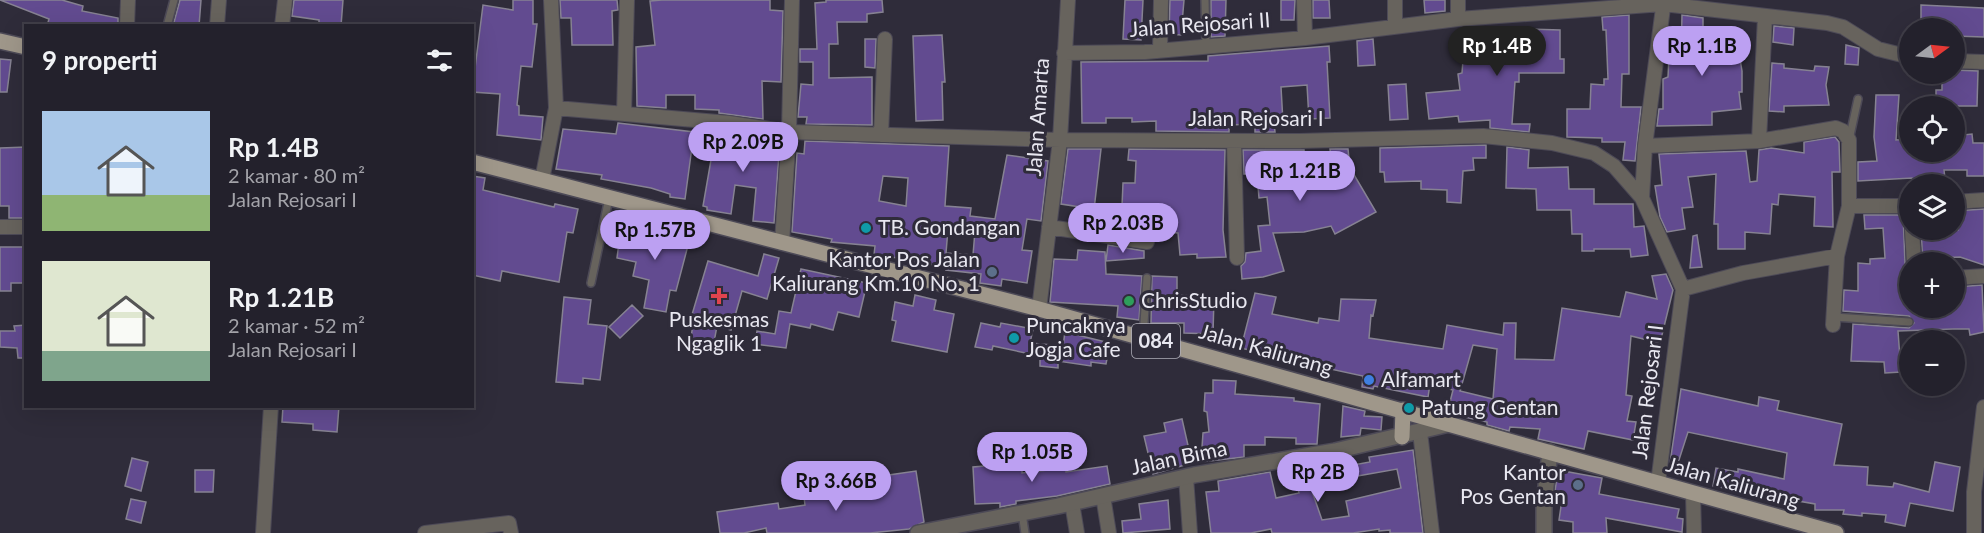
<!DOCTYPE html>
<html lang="id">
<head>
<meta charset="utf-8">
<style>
	body { margin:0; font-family:Lato,sans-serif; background:#2b2934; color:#f1f3f6; height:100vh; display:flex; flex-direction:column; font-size:22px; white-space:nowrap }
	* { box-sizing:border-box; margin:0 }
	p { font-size:20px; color:#a3a3a9 }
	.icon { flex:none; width:33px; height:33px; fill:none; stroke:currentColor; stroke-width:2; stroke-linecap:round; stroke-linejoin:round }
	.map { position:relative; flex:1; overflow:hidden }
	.drawer { position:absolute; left:24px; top:24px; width:450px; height:384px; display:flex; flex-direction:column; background:#23212c; border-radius:0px; box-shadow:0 6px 24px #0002,0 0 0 2px #403e48 }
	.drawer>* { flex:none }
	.needle { width:39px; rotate:75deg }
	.controls { position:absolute; left:1899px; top:18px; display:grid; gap:12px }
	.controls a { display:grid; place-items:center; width:66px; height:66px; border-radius:50%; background:#23212c; box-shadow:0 6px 24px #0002,0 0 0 2px #403e48; font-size:30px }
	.price { position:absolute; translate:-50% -51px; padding:0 14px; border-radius:21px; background:#bca0f2; color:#111; font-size:20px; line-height:39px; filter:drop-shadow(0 2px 3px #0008) }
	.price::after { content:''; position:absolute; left:50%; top:36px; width:18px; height:14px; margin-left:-9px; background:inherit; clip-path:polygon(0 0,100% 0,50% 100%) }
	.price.current { background:#222; color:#fff }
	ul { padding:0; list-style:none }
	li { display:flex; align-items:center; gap:18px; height:150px; padding:0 18px }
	li span { display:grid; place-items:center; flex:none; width:168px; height:120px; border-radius:0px; color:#555 }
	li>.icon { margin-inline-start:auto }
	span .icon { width:72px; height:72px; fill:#fffc; stroke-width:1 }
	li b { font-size:26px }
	h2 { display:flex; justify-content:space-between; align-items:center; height:72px; padding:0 18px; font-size:26px }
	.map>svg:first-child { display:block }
	.building { fill:#624b90; stroke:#868292; stroke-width:1.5; fill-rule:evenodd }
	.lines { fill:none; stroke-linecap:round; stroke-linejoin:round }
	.service-casing { stroke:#4d4a57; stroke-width:10 }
	.minor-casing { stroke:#4d4a57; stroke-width:16 }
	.tertiary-casing { stroke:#4d4a57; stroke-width:18 }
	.primary-casing { stroke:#4d4a57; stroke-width:18 }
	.service { stroke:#67635d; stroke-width:7 }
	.minor { stroke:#67635d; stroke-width:14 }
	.tertiary { stroke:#67635d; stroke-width:15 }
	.primary { stroke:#9f978a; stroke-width:15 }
	.culture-dot { fill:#0f9aa8; stroke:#2f2c3a; stroke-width:2 }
	.service-dot { fill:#5c6f8a; stroke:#2f2c3a; stroke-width:2 }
	.health-dot { fill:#e0444e; stroke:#2f2c3a; stroke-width:2 }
	.leisure-dot { fill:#2e9e5b; stroke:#2f2c3a; stroke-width:2 }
	.shop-dot { fill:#3f7fe0; stroke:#2f2c3a; stroke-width:2 }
	.labels { text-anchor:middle; stroke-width:6; stroke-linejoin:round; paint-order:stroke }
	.shield { fill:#2f2c3a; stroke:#b0afb9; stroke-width:1.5 }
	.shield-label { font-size:20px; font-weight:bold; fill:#e8e7f0 }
	.street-label { font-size:21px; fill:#e8e7f0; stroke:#2f2c3a }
	.poi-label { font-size:21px; fill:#e8e7f0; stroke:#2f2c3a; text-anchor:start }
</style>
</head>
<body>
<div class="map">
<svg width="1984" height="533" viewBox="0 0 1984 533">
	<rect width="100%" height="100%" fill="#2f2c3a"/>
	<path class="building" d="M 0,0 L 62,0 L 83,6 L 82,11 L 118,18 L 118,26 L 47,26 L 49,19 Z
		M 180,0 L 201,0 L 199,26 L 173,26 Z
		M 294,0 L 343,0 L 341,26 L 319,26 L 319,20 L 292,16 Z
		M 513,0 L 533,0 L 533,24 L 537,24 L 532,67 L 521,66 L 517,105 L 519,106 L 519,115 L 543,117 L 541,140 L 497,135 L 500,94 L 472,92 L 483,5 L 513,10 Z
		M 560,0 L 617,0 L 618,10 L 612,11 L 613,45 L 572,45 L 571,18 L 561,18 Z
		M 662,0 L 770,0 L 770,10 L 783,11 L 781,82 L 762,81 L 763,119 L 719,113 L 719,110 L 695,109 L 695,95 L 666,95 L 666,108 L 637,106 L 636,47 L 655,45 L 650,1 Z
		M 826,0 L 882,0 L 883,12 L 867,14 L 867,22 L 837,22 L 838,44 L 829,44 L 829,78 L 872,77 L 872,125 L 806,124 L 807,117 L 798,117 L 801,84 L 813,85 L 813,62 L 800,62 L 800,49 L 817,49 L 815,3 L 826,2 Z
		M 1125,0 L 1143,0 L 1141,40 L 1123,39 Z
		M 1170,0 L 1184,0 L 1181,35 L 1169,34 Z
		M 1211,0 L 1226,0 L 1225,36 L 1211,37 Z
		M 1281,0 L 1295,0 L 1294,20 L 1281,20 Z
		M 1313,0 L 1329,0 L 1330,18 L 1313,18 Z
		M 1424,0 L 1445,0 L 1445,11 L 1425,13 Z
		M 1921,5 L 1984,8 L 1984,37 L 1954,36 L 1954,25 L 1921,24 Z
		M 1629,15 L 1629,74 L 1622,74 L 1621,107 L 1641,107 L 1635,161 L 1623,160 L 1625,142 L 1602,142 L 1602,138 L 1567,137 L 1567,109 L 1590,109 L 1591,84 L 1604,85 L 1604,79 L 1608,79 L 1606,30 L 1603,30 L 1602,17 Z
		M 1682,15 L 1703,18 L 1703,34 L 1742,35 L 1741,47 L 1738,47 L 1742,71 L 1742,92 L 1739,92 L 1741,109 L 1712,112 L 1712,125 L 1657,126 L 1659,109 L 1663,109 L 1663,79 L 1668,77 L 1669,57 L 1681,57 Z
		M 1774,26 L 1794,28 L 1793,45 L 1773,42 Z
		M 1469,29 L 1485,29 L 1485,39 L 1528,37 L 1528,29 L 1560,30 L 1560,59 L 1564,59 L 1564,73 L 1519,73 L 1519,82 L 1515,82 L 1512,124 L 1530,124 L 1529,132 L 1490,128 L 1490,120 L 1459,122 L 1458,116 L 1429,119 L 1426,93 L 1460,90 L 1458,74 L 1462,73 L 1463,60 L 1469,59 Z
		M 942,35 L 945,82 L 942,82 L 943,120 L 916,121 L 913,36 Z
		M 865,39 L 876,39 L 875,68 L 865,67 Z
		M 1373,39 L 1375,65 L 1358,66 L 1357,41 Z
		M 1846,45 L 1859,48 L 1858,65 L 1845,64 Z
		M 1329,46 L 1330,62 L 1327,62 L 1330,118 L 1309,119 L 1307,85 L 1281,87 L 1283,122 L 1274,123 L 1275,132 L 1255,132 L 1255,124 L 1229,125 L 1229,132 L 1156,131 L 1156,121 L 1132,122 L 1132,118 L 1106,118 L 1106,123 L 1082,123 L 1081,62 L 1208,61 L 1208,56 Z
		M 0,59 L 11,60 L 7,92 L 0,92 Z
		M 1772,63 L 1784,64 L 1784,68 L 1814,71 L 1815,66 L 1829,67 L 1826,85 L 1829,105 L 1784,106 L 1784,112 L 1769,111 Z
		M 1954,70 L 1978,71 L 1977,106 L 1936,106 L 1936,90 L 1942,90 L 1942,74 L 1954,74 Z
		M 1406,84 L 1408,119 L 1390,120 L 1388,85 Z
		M 1876,95 L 1899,95 L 1896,140 L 1910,139 L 1910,152 L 1954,152 L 1954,136 L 1972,134 L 1973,143 L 1984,143 L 1984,176 L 1967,176 L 1967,170 L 1944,170 L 1945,179 L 1913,183 L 1912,178 L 1858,181 L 1858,162 L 1877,161 L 1874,137 Z
		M 618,123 L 694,132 L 685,199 L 670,197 L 670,194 L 651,188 L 601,179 L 602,175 L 556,169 L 563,129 L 616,134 Z
		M 716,131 L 780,140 L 774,223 L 753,221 L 756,188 L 735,185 L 731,214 L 707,210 L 707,207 L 703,206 Z
		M 1835,137 L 1839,142 L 1840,172 L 1832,172 L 1833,227 L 1814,226 L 1815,197 L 1779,194 L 1778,205 L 1772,204 L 1770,234 L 1745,232 L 1745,249 L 1718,249 L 1718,224 L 1714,224 L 1716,174 L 1688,177 L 1693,207 L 1682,208 L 1685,229 L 1667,232 L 1660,217 L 1655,186 L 1662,185 L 1659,154 L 1746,151 L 1750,182 L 1757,181 L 1759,150 L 1771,148 L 1804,153 L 1804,142 Z
		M 805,141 L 949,146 L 945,206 L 971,208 L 970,216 L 995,219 L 1007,155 L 1048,161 L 1041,221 L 1027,219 L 1022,250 L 1032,251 L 1027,283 L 1002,279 L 1001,286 L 980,283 L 981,274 L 946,270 L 947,266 L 915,263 L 915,260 L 874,255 L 875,246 L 831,242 L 832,239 L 792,232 L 797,153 L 804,154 ZM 883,176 L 908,178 L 906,206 L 879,201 ZM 948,229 L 975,231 L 973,255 L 946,253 Z
		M 1486,145 L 1486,158 L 1473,158 L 1474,170 L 1463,171 L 1461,203 L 1447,202 L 1447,190 L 1421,189 L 1421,181 L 1385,182 L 1384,172 L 1380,172 L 1380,148 Z
		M 26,147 L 26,218 L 9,218 L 9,206 L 0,206 L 0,148 Z
		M 1507,147 L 1529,150 L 1528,168 L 1568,167 L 1569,189 L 1594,189 L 1594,204 L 1633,204 L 1634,227 L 1644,226 L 1648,255 L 1631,257 L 1630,249 L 1594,249 L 1594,251 L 1582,251 L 1582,234 L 1572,234 L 1571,210 L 1537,210 L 1536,189 L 1506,188 Z
		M 1068,149 L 1101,149 L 1094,210 L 1100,210 L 1099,226 L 1079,223 L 1080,207 L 1061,204 Z
		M 1129,149 L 1225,150 L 1223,230 L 1226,257 L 1197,258 L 1197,254 L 1180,255 L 1178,233 L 1146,230 L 1146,233 L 1121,229 L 1123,183 L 1135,183 L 1136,161 L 1128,160 Z
		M 1330,149 L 1348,149 L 1350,168 L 1376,212 L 1335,234 L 1331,226 L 1304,232 L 1273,233 L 1284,271 L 1263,277 L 1242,279 L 1241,266 L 1245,262 L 1246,253 L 1261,251 L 1258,226 L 1270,225 L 1267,197 L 1259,198 L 1257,174 L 1244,174 L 1243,150 L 1304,150 L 1306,189 L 1333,175 Z
		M 472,176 L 485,178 L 483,190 L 554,207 L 555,204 L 578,209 L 573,233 L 567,232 L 559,282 L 502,271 L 500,281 L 472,275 Z
		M 1984,209 L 1984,265 L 1960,257 L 1937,258 L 1937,262 L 1923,262 L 1921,230 L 1958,230 L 1956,211 Z
		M 1864,215 L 1903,215 L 1905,263 L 1910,270 L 1910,308 L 1954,308 L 1957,287 L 1982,285 L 1984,332 L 1970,335 L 1969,329 L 1953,329 L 1898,331 L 1901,372 L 1885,373 L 1884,362 L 1851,361 L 1853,324 L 1909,328 L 1914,323 L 1909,316 L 1843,311 L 1844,290 L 1858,291 L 1858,263 L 1870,264 L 1870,259 L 1885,258 L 1883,228 L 1865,229 Z
		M 621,227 L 642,230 L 643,228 L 666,234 L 667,229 L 691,234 L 676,291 L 670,290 L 666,312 L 644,308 L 649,280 L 633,276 L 636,262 L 617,258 Z
		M 1697,235 L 1702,267 L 1690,268 L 1693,236 Z
		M 1108,245 L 1144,251 L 1144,258 L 1106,261 Z
		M 0,247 L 26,247 L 26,283 L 11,283 L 11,291 L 0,291 Z
		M 1078,250 L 1105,252 L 1106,274 L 1142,276 L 1139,320 L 1117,317 L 1118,306 L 1050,302 L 1054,259 L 1077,260 Z
		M 764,254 L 779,258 L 767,299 L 742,291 L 731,330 L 717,326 L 712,353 L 689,349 L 694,319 L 691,318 L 708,261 L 758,276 Z
		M 801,269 L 867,283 L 859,317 L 838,312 L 833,330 L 811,324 L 810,328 L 790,324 L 786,348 L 755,344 L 757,331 L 775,334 L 779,311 L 791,313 Z
		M 1666,274 L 1673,290 L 1660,343 L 1631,336 L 1626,395 L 1632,396 L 1627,421 L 1636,422 L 1633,440 L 1588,431 L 1584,449 L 1538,439 L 1540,429 L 1510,427 L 1509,431 L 1487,425 L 1487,422 L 1464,417 L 1464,413 L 1448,410 L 1453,390 L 1430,384 L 1428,397 L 1374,386 L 1373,389 L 1362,387 L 1363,376 L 1321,367 L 1322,361 L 1271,350 L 1269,355 L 1241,348 L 1255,293 L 1276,297 L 1272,314 L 1318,323 L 1319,318 L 1339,321 L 1341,299 L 1376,300 L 1373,316 L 1371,315 L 1369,338 L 1443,349 L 1447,325 L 1503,335 L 1504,323 L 1516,323 L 1515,359 L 1554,360 L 1562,308 L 1620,317 L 1626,292 L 1657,299 L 1652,276 ZM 1473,345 L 1497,349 L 1493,399 L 1460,391 Z
		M 1152,276 L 1177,277 L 1177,295 L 1214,297 L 1213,334 L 1184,333 L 1184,323 L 1151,323 Z
		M 915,295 L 936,300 L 934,310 L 954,314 L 947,352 L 892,341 L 896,321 L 892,320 L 895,302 L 913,306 Z
		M 564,297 L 591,300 L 588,324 L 607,326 L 600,380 L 583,378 L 583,384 L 556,382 Z
		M 632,305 L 643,316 L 620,338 L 609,327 Z
		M 981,323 L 1000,327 L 1001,323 L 1033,329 L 1030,343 L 1063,346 L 1065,332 L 1110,343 L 1106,364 L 1091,362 L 1091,366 L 1058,361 L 1058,368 L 1040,366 L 1040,356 L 993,346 L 992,350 L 975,347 Z
		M 26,325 L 26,358 L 18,358 L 17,348 L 0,347 L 0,331 L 15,331 L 14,326 Z
		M 1213,380 L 1236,381 L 1235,394 L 1294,398 L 1294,401 L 1320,404 L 1317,444 L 1296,444 L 1296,438 L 1265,437 L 1265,445 L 1244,445 L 1244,457 L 1201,462 L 1203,433 L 1209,432 L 1207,412 L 1204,411 L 1205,393 L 1213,393 Z
		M 1681,389 L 1758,406 L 1759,397 L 1779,401 L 1777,410 L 1842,424 L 1834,465 L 1868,467 L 1867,485 L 1893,487 L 1894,483 L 1929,492 L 1935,462 L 1960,467 L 1953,511 L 1910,503 L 1905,526 L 1885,522 L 1886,515 L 1862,513 L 1862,516 L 1843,514 L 1844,510 L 1815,510 L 1815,504 L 1781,498 L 1781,495 L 1730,484 L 1729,489 L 1713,486 L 1716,468 L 1738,472 L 1738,469 L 1784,479 L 1787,453 L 1688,432 L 1677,466 L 1670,463 Z
		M 283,406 L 339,406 L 337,432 L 313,430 L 313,424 L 282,422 Z
		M 1343,406 L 1365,411 L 1364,416 L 1382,417 L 1381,430 L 1361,428 L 1360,435 L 1341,437 Z
		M 1182,419 L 1192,463 L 1153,474 L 1144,436 L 1166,432 L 1164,423 Z
		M 1413,450 L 1423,533 L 1390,533 L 1390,530 L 1379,531 L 1379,529 L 1353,533 L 1272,533 L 1271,529 L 1251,533 L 1211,533 L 1206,492 L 1219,491 L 1218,481 L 1270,472 L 1276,498 L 1299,493 L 1297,485 L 1306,483 L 1303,466 L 1315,464 L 1313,494 L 1322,520 L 1349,516 L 1346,501 L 1401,488 L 1397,469 L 1329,481 L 1332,469 L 1370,462 L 1369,457 Z
		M 132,458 L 148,462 L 141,491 L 125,486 Z
		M 1008,464 L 1009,466 L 1022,465 L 1022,473 L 1066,468 L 1066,472 L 1107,466 L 1110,484 L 1057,496 L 1016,501 L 1016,504 L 1000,507 L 1000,503 L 975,504 L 973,467 Z
		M 195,470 L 214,470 L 213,492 L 195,492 Z
		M 1558,470 L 1602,478 L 1599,494 L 1679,509 L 1677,518 L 1683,519 L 1682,532 L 1606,518 L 1607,533 L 1573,533 L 1573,522 L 1559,520 L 1563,493 L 1555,491 Z
		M 916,471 L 924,522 L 909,529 L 870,533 L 767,533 L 766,528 L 744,533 L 720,533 L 717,512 L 778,503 L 779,509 L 805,505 L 804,497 L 824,494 L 825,499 L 838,497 L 838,501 L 884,490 L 882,476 Z
		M 131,499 L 146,502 L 141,523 L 126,519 Z
		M 1168,500 L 1170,529 L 1123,533 L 1122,521 L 1141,519 L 1139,504 Z"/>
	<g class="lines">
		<g class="service-casing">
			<path id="service" d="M 1205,0 L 1206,46
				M 167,26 L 174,0
				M 1849,140 L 1858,99
				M 591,283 L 609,198
				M 1834,317 L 1909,322
				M 1143,338 L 1147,278
				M 1022,513 L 1025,533"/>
		</g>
		<g class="minor-casing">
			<path id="minor" d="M 1304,0 L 1305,38
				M 1395,0 L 1395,27
				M 1458,0 L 1458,19
				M 127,26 L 128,0
				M 217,26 L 219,0
				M 282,26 L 285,0
				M 1160,50 L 1161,0
				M 1064,53 L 1145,52 L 1305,38 L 1458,19 L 1663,4 L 1827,23 L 1843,27 L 1878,49 L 1910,57
				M 1954,61 L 1984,62
				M 556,108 L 729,123 L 789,132 L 1060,140 L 1299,141 L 1483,136 L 1552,143 L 1594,153 L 1614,166 L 1642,198 L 1683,289 L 1658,483
				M 624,114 L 627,0
				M 881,135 L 885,39
				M 1234,141 L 1237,258
				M 1759,141 L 1765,17
				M 1645,146 L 1759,141 L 1836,128 L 1843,131 L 1849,140 L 1849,206 L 1910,206
				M 542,180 L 556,108 L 551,0
				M 1642,198 L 1645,146 L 1664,0
				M 1954,202 L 1984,200
				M 0,227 L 26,227
				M 1049,227 L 1147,242
				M 1912,230 L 1914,262
				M 782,243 L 789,132 L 792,0
				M 1954,278 L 1984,276
				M 1683,289 L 1743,273 L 1837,256 L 1849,206
				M 1039,309 L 1060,140 L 1068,0
				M 1833,325 L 1837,256
				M 1420,432 L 1432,533
				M 1186,477 L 1190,533
				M 1693,493 L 1694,533
				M 1103,496 L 1109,533
				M 1072,503 L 1077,533
				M 263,533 L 271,406
				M 425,533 L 509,523 L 511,533
				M 1974,533 L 1974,492 L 1984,407"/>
		</g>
		<g class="tertiary-casing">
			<path id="tertiary" d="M 918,533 L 1058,506 L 1194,475 L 1335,451 L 1449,424
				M 1544,533 L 1544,503 L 1550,452"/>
		</g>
		<g class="primary-casing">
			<path id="primary" d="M 0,41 L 26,47
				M 472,162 L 1039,309 L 1836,533
				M 1402,437 L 1403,410"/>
		</g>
		<use href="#service" class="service"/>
		<use href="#minor" class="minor"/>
		<use href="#tertiary" class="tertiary"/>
		<use href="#primary" class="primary"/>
	</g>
	<g class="culture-dot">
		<circle cx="866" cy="228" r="6"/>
		<circle cx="1014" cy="338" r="6"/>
		<circle cx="1409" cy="408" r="6"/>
	</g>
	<g class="service-dot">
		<circle cx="992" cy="272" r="6"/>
		<circle cx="1578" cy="485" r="6"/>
	</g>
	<path class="health-dot" d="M716 287h6v6h6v6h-6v6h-6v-6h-6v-6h6z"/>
	<circle class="leisure-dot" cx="1129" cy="301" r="6"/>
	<circle class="shop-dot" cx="1369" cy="380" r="6"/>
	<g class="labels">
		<rect class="shield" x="1132" y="324" width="48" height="34" rx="4.5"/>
		<g class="shield-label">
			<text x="1156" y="348">084</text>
		</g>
		<g class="street-label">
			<text transform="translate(1200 25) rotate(-4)" y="7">Jalan Rejosari II</text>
			<text transform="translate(1038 117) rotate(-86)" y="7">Jalan Amarta</text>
			<text x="1256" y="126">Jalan Rejosari I</text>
			<text transform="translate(1266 350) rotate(16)" y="7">Jalan Kaliurang</text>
			<text transform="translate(1648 392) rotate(-83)" y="7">Jalan Rejosari I</text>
			<text transform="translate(1179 458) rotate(-12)" y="7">Jalan Bima</text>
			<text transform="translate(1733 483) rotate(16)" y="7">Jalan Kaliurang</text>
		</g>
		<g class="poi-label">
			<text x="878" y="235">TB. Gondangan</text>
			<text x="980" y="267" text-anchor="end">Kantor Pos Jalan<tspan x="980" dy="24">Kaliurang Km.10 No. 1</tspan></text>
			<text x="1141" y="308">ChrisStudio</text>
			<text x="719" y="327" text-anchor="middle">Puskesmas<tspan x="719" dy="24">Ngaglik 1</tspan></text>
			<text x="1026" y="333">Puncaknya<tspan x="1026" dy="24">Jogja Cafe</tspan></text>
			<text x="1381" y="387">Alfamart</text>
			<text x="1421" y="415">Patung Gentan</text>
			<text x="1566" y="480" text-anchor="end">Kantor<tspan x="1566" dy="24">Pos Gentan</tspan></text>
		</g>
	</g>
</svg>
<div class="controls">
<a><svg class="needle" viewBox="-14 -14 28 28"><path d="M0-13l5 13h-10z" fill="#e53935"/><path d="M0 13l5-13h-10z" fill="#a3a3a9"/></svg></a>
<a><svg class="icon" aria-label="locate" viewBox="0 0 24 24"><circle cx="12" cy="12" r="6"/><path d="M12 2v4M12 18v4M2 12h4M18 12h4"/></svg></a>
<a><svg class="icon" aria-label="layers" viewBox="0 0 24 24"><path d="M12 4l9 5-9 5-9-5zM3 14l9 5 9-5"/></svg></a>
<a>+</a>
<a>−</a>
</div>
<b class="price current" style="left:1497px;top:77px">Rp 1.4B</b>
<b class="price" style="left:1702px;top:77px">Rp 1.1B</b>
<b class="price" style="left:743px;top:173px">Rp 2.09B</b>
<b class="price" style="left:1300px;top:202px">Rp 1.21B</b>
<b class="price" style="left:1123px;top:254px">Rp 2.03B</b>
<b class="price" style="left:655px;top:261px">Rp 1.57B</b>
<b class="price" style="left:1032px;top:483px">Rp 1.05B</b>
<b class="price" style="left:1318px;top:503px">Rp 2B</b>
<b class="price" style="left:836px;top:512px">Rp 3.66B</b>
<section class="drawer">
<h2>9 properti<svg class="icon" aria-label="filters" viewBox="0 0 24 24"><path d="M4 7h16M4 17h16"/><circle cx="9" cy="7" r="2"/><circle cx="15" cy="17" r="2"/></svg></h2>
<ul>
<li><span style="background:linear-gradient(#a9c7e8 70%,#8fb573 0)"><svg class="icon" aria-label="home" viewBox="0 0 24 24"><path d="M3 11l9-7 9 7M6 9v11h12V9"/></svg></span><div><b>Rp 1.4B</b><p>2 kamar · 80 m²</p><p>Jalan Rejosari I</p></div></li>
<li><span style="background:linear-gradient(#dfe7d0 75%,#7fa58c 0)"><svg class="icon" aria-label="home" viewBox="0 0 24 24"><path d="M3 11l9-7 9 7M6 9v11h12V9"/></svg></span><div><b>Rp 1.21B</b><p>2 kamar · 52 m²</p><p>Jalan Rejosari I</p></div></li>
</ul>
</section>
</div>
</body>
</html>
